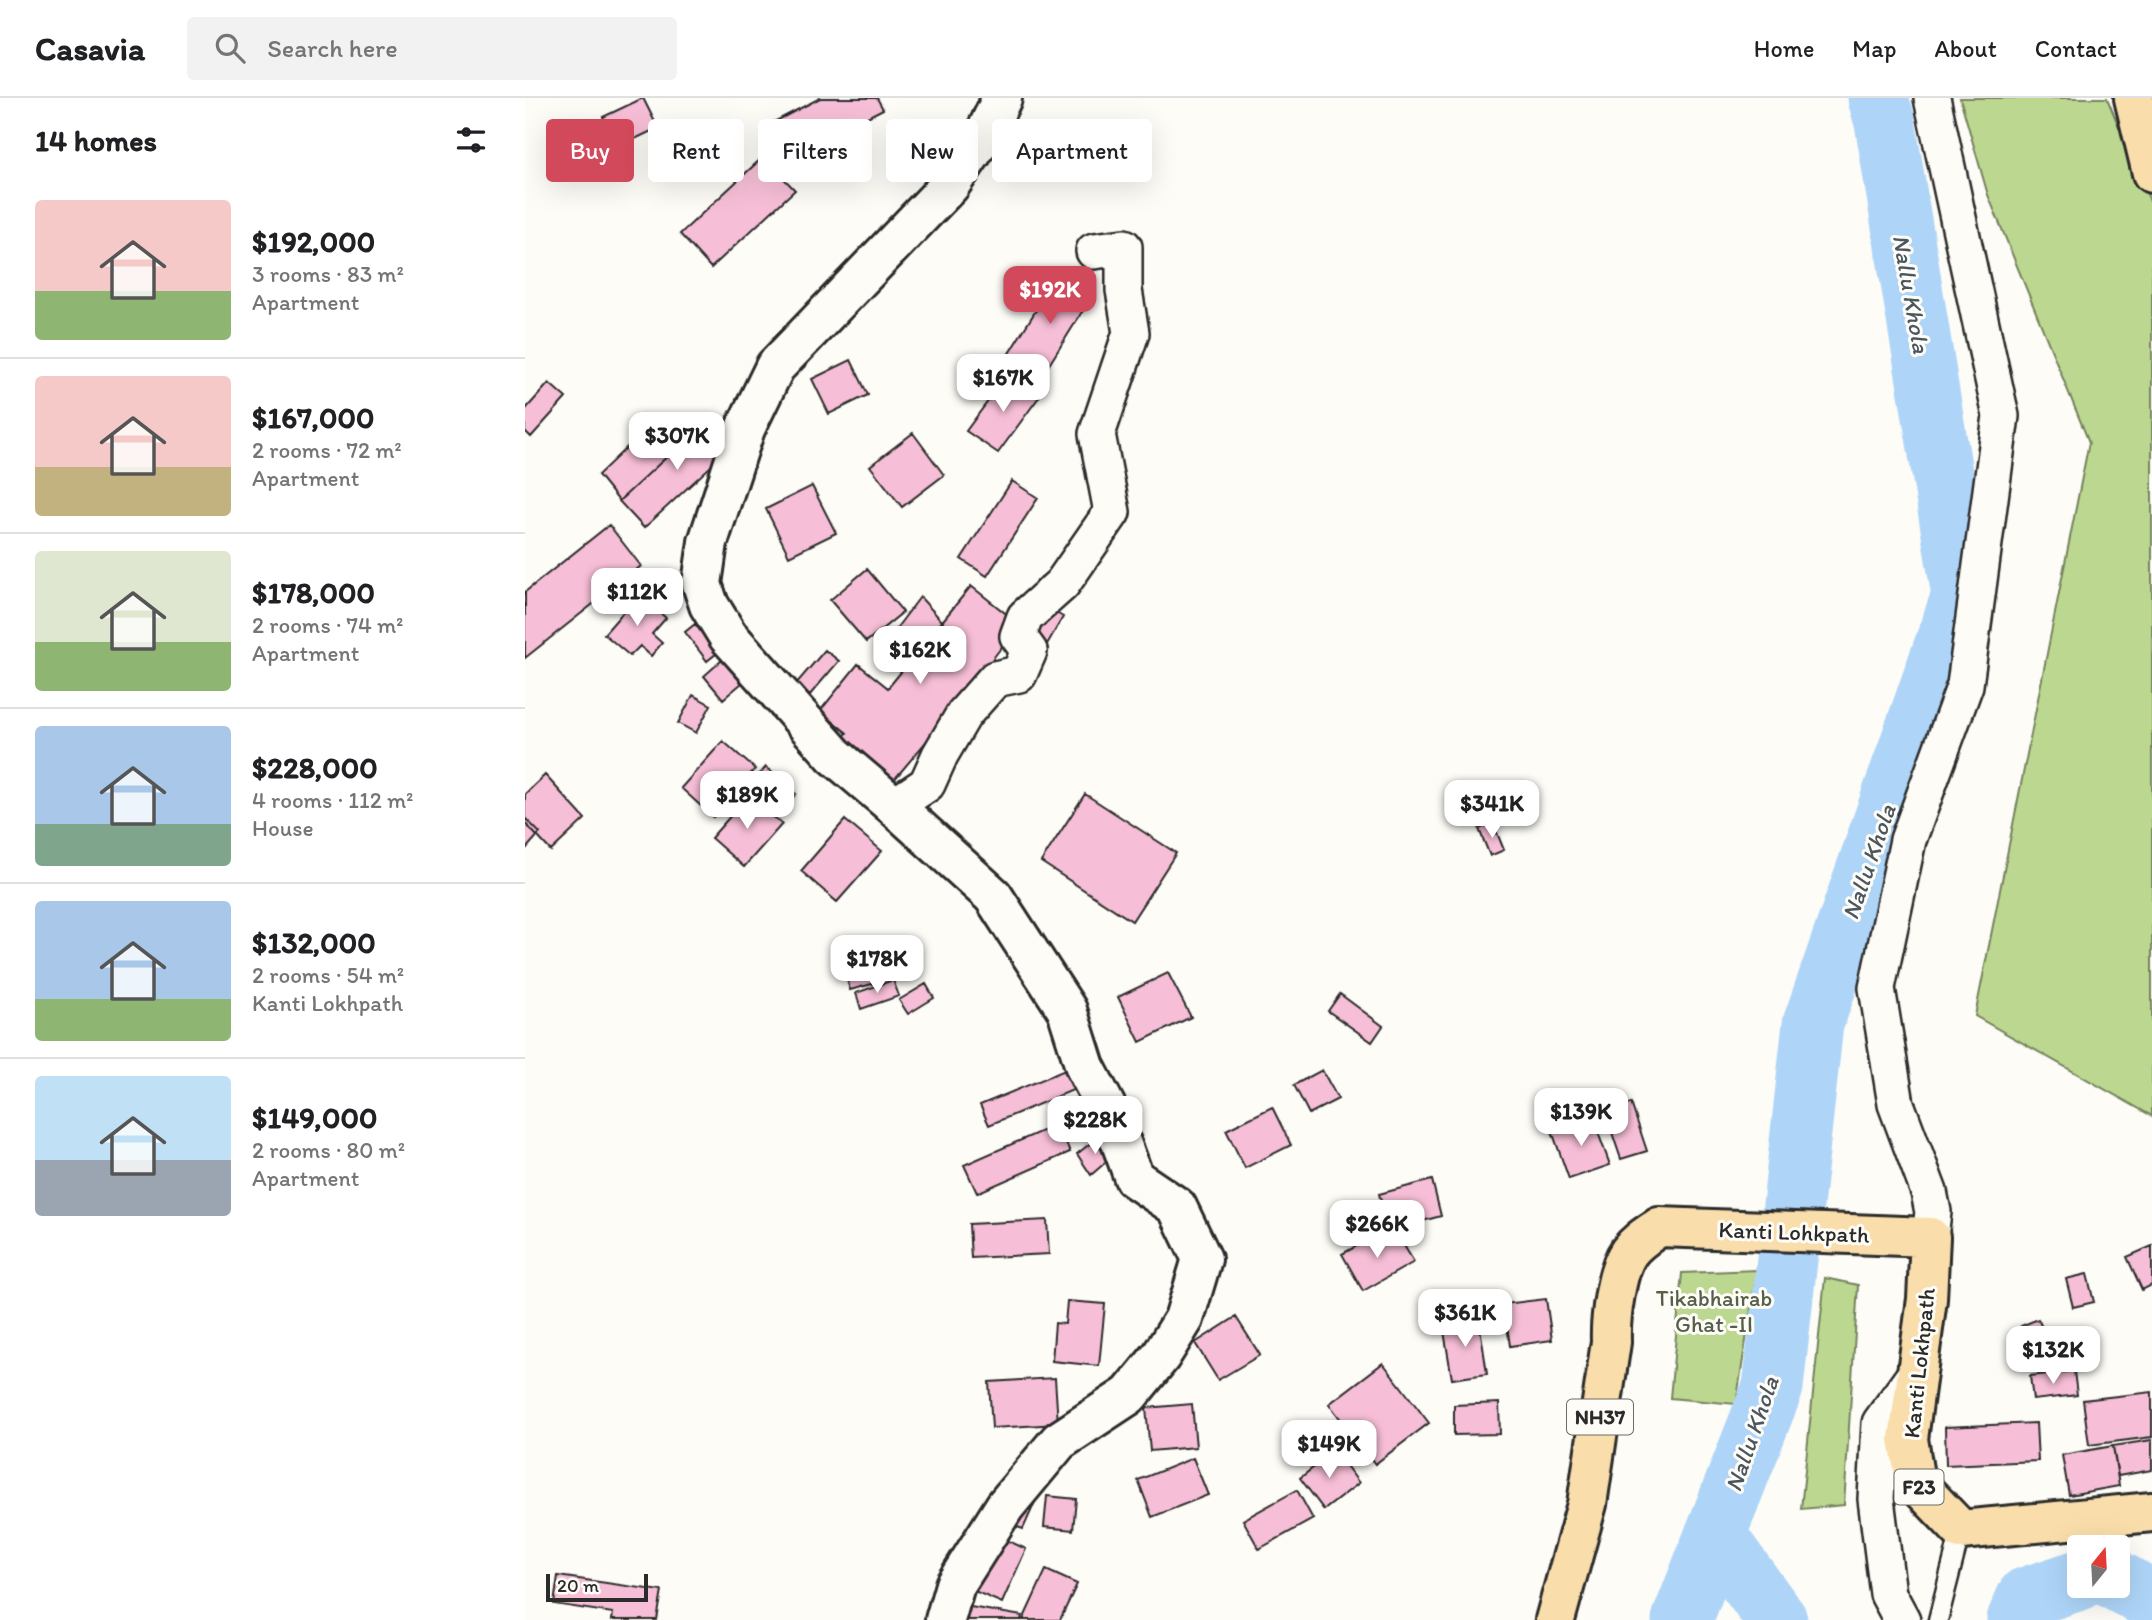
<!DOCTYPE html>
<html lang="en">
<head>
<meta charset="utf-8">
<style>
	body { margin:0; font-family:Itim,sans-serif; background:#f2f2f2; color:#202124; height:100vh; display:flex; flex-direction:column; font-size:26px; white-space:nowrap }
	* { box-sizing:border-box; margin:0 }
	p { font-size:23px; color:#757577 }
	.icon { flex:none; width:38px; height:38px; fill:none; stroke:currentColor; stroke-width:2; stroke-linecap:round; stroke-linejoin:round }
	.map { position:relative; flex:1; overflow:hidden }
	.details { display:flex; flex-direction:column; background:#fff; width:525px }
	.details>* { flex:none }
	.hud { position:absolute; left:21px; top:21px; width:665px; height:63px; display:flex; gap:14px }
	.needle { width:46px; rotate:18deg }
	.buttons { position:absolute; left:1542px; top:1437px; display:grid; gap:14px }
	.buttons a { display:grid; place-items:center; width:63px; height:63px; border-radius:7px; background:#fff; box-shadow:0 7px 28px #0002; font-size:35px }
	.scale { position:absolute; left:21px; bottom:18px; width:102px; box-sizing:border-box; padding-left:7px; border:4px solid #2b2b2b; border-top:0; font-size:19px; line-height:24px; white-space:nowrap; color:#2b2b2b; -webkit-text-stroke:5px #fdfcf7; paint-order:stroke }
	.price { position:absolute; translate:-50% -60px; padding:0 16px; border-radius:14px; background:#fff; color:#222; font-size:23px; line-height:46px; filter:drop-shadow(0 2px 4px #0008) }
	.price::after { content:''; position:absolute; left:50%; top:42px; width:21px; height:16px; margin-left:-10px; background:inherit; clip-path:polygon(0 0,100% 0,50% 100%) }
	.price.current { background:#d1495b; color:#fff }
	ul { padding:0; list-style:none }
	li { display:flex; align-items:center; gap:21px; height:175px; padding:0 35px }
	li+li { border-top:2px solid #e0e0e0 }
	li span { display:grid; place-items:center; flex:none; width:196px; height:140px; border-radius:7px; color:#555 }
	li>.icon { margin-inline-start:auto }
	span .icon { width:84px; height:84px; fill:#fffc; stroke-width:1 }
	li b { font-size:30px }
	h2 { display:flex; justify-content:space-between; align-items:center; height:84px; padding:0 35px; font-size:30px }
	.chip { padding:0 24px; border-radius:7px; background:#fff; box-shadow:0 7px 28px #0002; font-size:24px; line-height:63px }
	.chip.current { background:#d1495b; color:#fff }
	header { display:flex; align-items:center; gap:42px; box-sizing:border-box; height:98px; padding:0 35px; background:#fff; border-bottom:2px solid #e0e0e0 }
	header strong { font-size:33px }
	nav { display:flex; gap:38px; margin-inline-start:auto; font-size:24px }
	.search { width:490px; height:63px; background:#f2f2f2; display:flex; align-items:center; gap:18px; box-sizing:border-box; padding:0 24px; border-radius:7px; color:#757577; font-size:26px }
	main { display:flex; flex:1; min-height:0 }
	.map>svg:first-child { display:block }
	.green { fill:#bcd890; stroke:#74825e; stroke-width:2 }
	.lines { fill:none; stroke-linecap:round; stroke-linejoin:round }
	.river { stroke:#aed5f8; stroke-width:61 }
	.building { fill:#f7bfd7; stroke:#2b2b2b; stroke-width:2 }
	.service-casing { stroke:#2b2b2b; stroke-width:23 }
	.minor-casing { stroke:#2b2b2b; stroke-width:40 }
	.secondary-casing { stroke:#2b2b2b; stroke-width:44 }
	.primary-casing { stroke:#2b2b2b; stroke-width:44 }
	.service { stroke:#fdfcf7; stroke-width:18 }
	.minor { stroke:#fdfcf7; stroke-width:35 }
	.secondary { stroke:#fdfcf7; stroke-width:38 }
	.primary { stroke:#f9deab; stroke-width:38 }
	.labels { text-anchor:middle; stroke-width:6; stroke-linejoin:round; paint-order:stroke }
	.shield { fill:#fdfcf7; stroke:#6a6a68; stroke-width:2 }
	.shield-label { font-size:21px; font-weight:bold; fill:#2b2b2b }
	.street-label { font-size:23px; fill:#2b2b2b; stroke:#fdfcf7 }
	.park-label { font-size:23px; fill:#565f49; stroke:#fdfcf7 }
	.water-label { font-size:24px; font-style:italic; fill:#4c565e; stroke:#fdfcf7 }
</style>
</head>
<body>
<header>
<strong>Casavia</strong>
<div class="search"><svg class="icon" aria-label="search" viewBox="0 0 24 24"><circle cx="10" cy="10" r="6"/><path d="M15 15l6 6"/></svg>Search here</div>
<nav><a>Home</a><a>Map</a><a>About</a><a>Contact</a></nav>
</header>
<main>
<section class="details">
<h2>14 homes<svg class="icon" aria-label="filters" viewBox="0 0 24 24"><path d="M4 7h16M4 17h16"/><circle cx="9" cy="7" r="2"/><circle cx="15" cy="17" r="2"/></svg></h2>
<ul>
<li><span style="background:linear-gradient(#f6c9c9 65%,#8fb573 0)"><svg class="icon" aria-label="home" viewBox="0 0 24 24"><path d="M3 11l9-7 9 7M6 9v11h12V9"/></svg></span><div><b>$192,000</b><p>3 rooms · 83 m²</p><p>Apartment</p></div></li>
<li><span style="background:linear-gradient(#f6c9c9 65%,#c2b280 0)"><svg class="icon" aria-label="home" viewBox="0 0 24 24"><path d="M3 11l9-7 9 7M6 9v11h12V9"/></svg></span><div><b>$167,000</b><p>2 rooms · 72 m²</p><p>Apartment</p></div></li>
<li><span style="background:linear-gradient(#dfe7d0 65%,#8fb573 0)"><svg class="icon" aria-label="home" viewBox="0 0 24 24"><path d="M3 11l9-7 9 7M6 9v11h12V9"/></svg></span><div><b>$178,000</b><p>2 rooms · 74 m²</p><p>Apartment</p></div></li>
<li><span style="background:linear-gradient(#a9c7e8 70%,#7fa58c 0)"><svg class="icon" aria-label="home" viewBox="0 0 24 24"><path d="M3 11l9-7 9 7M6 9v11h12V9"/></svg></span><div><b>$228,000</b><p>4 rooms · 112 m²</p><p>House</p></div></li>
<li><span style="background:linear-gradient(#a9c7e8 70%,#8fb573 0)"><svg class="icon" aria-label="home" viewBox="0 0 24 24"><path d="M3 11l9-7 9 7M6 9v11h12V9"/></svg></span><div><b>$132,000</b><p>2 rooms · 54 m²</p><p>Kanti Lokhpath</p></div></li>
<li><span style="background:linear-gradient(#bfe0f5 60%,#9aa5b1 0)"><svg class="icon" aria-label="home" viewBox="0 0 24 24"><path d="M3 11l9-7 9 7M6 9v11h12V9"/></svg></span><div><b>$149,000</b><p>2 rooms · 80 m²</p><p>Apartment</p></div></li>
</ul>
</section>
<div class="map">
<svg width="1627" height="1522" viewBox="0 0 1627 1522">
	<rect width="100%" height="100%" fill="#fdfcf7"/>
	<filter id="ink" filterUnits="userSpaceOnUse"><feTurbulence type="fractalNoise" baseFrequency=".0143" numOctaves="2"/><feDisplacementMap in="SourceGraphic" scale="14" xChannelSelector="R" yChannelSelector="G"/><feConvolveMatrix kernelMatrix="1 2 1 2 8 2 1 2 1" color-interpolation-filters="sRGB"/></filter>
	<g filter="url(#ink)">
		<path class="green" d="M 1435,0 L 1582,0 L 1627,108 L 1627,1018 L 1450,918 L 1564,344 L 1463,97 Z
			M 1232,1172 L 1211,1306 L 1145,1300 L 1157,1175 Z
			M 1300,1180 L 1333,1187 L 1319,1407 L 1276,1411 Z"/>
		<g class="lines">
			<path class="river" d="M 1190,1437 L 1252,1522
				M 1592,1483 L 1627,1502
				M 1157,1522 L 1248,1289 L 1288,926 L 1437,497 L 1360,24 L 1353,0
				M 1492,1522 L 1502,1499 L 1554,1482"/>
		</g>
		<path class="building" d="M 118,0 L 133,30 L 93,49 L 78,19 Z
			M 295,0 L 352,0 L 358,11 L 264,59 L 247,25 Z
			M 238,59 L 270,92 L 186,170 L 155,136 Z
			M 533,177 L 567,198 L 517,278 L 483,257 Z
			M 326,262 L 343,297 L 304,316 L 287,281 Z
			M 483,276 L 514,299 L 473,355 L 441,333 Z
			M 24,285 L 41,300 L 6,339 L 0,333 L 0,312 Z
			M 186,318 L 211,345 L 119,430 L 94,403 Z
			M 121,331 L 145,356 L 94,403 L 73,377 Z
			M 388,335 L 419,377 L 377,409 L 345,368 Z
			M 487,383 L 513,400 L 462,478 L 436,461 Z
			M 287,388 L 311,435 L 264,458 L 241,411 Z
			M 84,427 L 116,468 L 0,560 L 0,494 Z
			M 342,471 L 378,514 L 341,544 L 305,502 Z
			M 446,488 L 494,526 L 438,600 L 368,683 L 316,642 L 322,635 L 295,613 L 333,566 L 363,590 Z
			M 114,496 L 141,520 L 127,536 L 137,545 L 126,558 L 115,548 L 105,558 L 79,536 Z
			M 395,499 L 418,524 L 392,556 L 367,536 Z
			M 521,509 L 538,519 L 521,548 L 504,538 Z
			M 170,526 L 192,555 L 182,563 L 160,534 Z
			M 300,552 L 314,563 L 284,598 L 270,587 Z
			M 197,562 L 217,585 L 198,601 L 179,578 Z
			M 168,597 L 186,607 L 171,635 L 153,625 Z
			M 198,643 L 230,671 L 188,719 L 156,690 Z
			M 241,669 L 271,696 L 249,720 L 219,694 Z
			M 20,677 L 60,721 L 26,753 L 0,725 L 0,696 Z
			M 560,696 L 651,755 L 607,823 L 516,764 Z
			M 224,697 L 257,726 L 219,769 L 186,740 Z
			M 0,720 L 15,735 L 0,752 Z
			M 320,722 L 357,753 L 312,804 L 276,773 Z
			M 968,725 L 979,752 L 965,758 L 954,731 Z
			M 349,856 L 358,883 L 325,892 L 317,865 Z
			M 643,875 L 666,919 L 615,944 L 593,899 Z
			M 368,882 L 374,898 L 336,911 L 331,895 Z
			M 401,886 L 409,900 L 383,916 L 374,902 Z
			M 815,896 L 858,928 L 847,944 L 803,913 Z
			M 540,972 L 548,992 L 464,1027 L 455,1007 Z
			M 797,972 L 813,1001 L 784,1016 L 769,987 Z
			M 1106,1005 L 1122,1053 L 1096,1061 L 1080,1014 Z
			M 747,1009 L 766,1047 L 720,1070 L 701,1032 Z
			M 1067,1018 L 1085,1067 L 1044,1081 L 1027,1033 Z
			M 533,1026 L 545,1054 L 452,1095 L 439,1067 Z
			M 572,1040 L 588,1058 L 566,1077 L 552,1056 Z
			M 907,1082 L 916,1118 L 864,1132 L 854,1096 Z
			M 522,1122 L 524,1156 L 446,1160 L 444,1126 Z
			M 859,1133 L 866,1146 L 875,1141 L 889,1164 L 838,1193 L 817,1156 Z
			M 1627,1148 L 1627,1187 L 1617,1192 L 1602,1159 Z
			M 1562,1176 L 1569,1204 L 1548,1209 L 1541,1181 Z
			M 1021,1201 L 1027,1242 L 985,1248 L 979,1206 Z
			M 542,1203 L 580,1206 L 574,1268 L 527,1263 L 530,1225 L 540,1226 Z
			M 711,1219 L 735,1257 L 693,1282 L 670,1245 Z
			M 1513,1221 L 1522,1240 L 1504,1248 L 1496,1228 Z
			M 954,1222 L 962,1276 L 927,1281 L 918,1227 Z
			M 858,1265 L 904,1325 L 850,1366 L 804,1306 Z
			M 1549,1273 L 1552,1297 L 1508,1302 L 1505,1278 Z
			M 530,1280 L 533,1326 L 467,1330 L 464,1284 Z
			M 1627,1294 L 1627,1339 L 1564,1347 L 1558,1302 Z
			M 974,1305 L 975,1336 L 929,1337 L 929,1307 Z
			M 667,1306 L 671,1349 L 625,1353 L 621,1310 Z
			M 1511,1325 L 1513,1363 L 1421,1367 L 1420,1329 Z
			M 1627,1342 L 1627,1372 L 1593,1378 L 1588,1348 Z
			M 1588,1348 L 1594,1388 L 1544,1397 L 1537,1357 Z
			M 810,1353 L 834,1385 L 799,1412 L 775,1380 Z
			M 668,1360 L 683,1397 L 627,1419 L 613,1382 Z
			M 772,1392 L 788,1421 L 734,1451 L 718,1422 Z
			M 514,1395 L 498,1431 L 484,1426 Z
			M 522,1398 L 551,1401 L 548,1432 L 519,1429 Z
			M 471,1437 L 501,1451 L 477,1505 L 447,1492 Z
			M 521,1472 L 552,1486 L 535,1522 L 498,1522 Z
			M 33,1478 L 137,1493 L 132,1522 L 87,1522 L 88,1515 L 29,1506 Z
			M 434,1507 L 497,1518 L 496,1522 L 431,1522 Z"/>
		<g class="lines">
			<g class="service-casing">
				<path id="service" d="M 1413,1522 L 1436,1432"/>
			</g>
			<g class="minor-casing">
				<path id="minor" d="M 369,708 L 402,686 L 415,657 L 439,616 L 470,581 L 494,576 L 504,553 L 493,538 L 500,519 L 537,486 L 587,414 L 572,336 L 606,235 L 599,192 L 599,149 L 569,153
					M 1405,1139 L 1408,1114 L 1404,1094 L 1371,1006 L 1352,890 L 1383,742 L 1440,587 L 1476,318 L 1407,0
					M 1377,1522 L 1363,1496 L 1351,1401 L 1355,1325 L 1394,1271"/>
			</g>
			<g class="secondary-casing">
				<path id="secondary" d="M 420,1522 L 430,1487 L 480,1408 L 534,1343 L 604,1297 L 636,1258 L 659,1221 L 677,1161 L 652,1109 L 609,1080 L 587,1020 L 560,969 L 542,912 L 468,798 L 369,708 L 310,658 L 203,538 L 184,507 L 177,486 L 183,444 L 220,331 L 250,269 L 425,87 L 461,34 L 477,0"/>
			</g>
			<g class="primary-casing">
				<path id="primary" d="M 1609,0 L 1627,75
					M 1030,1522 L 1062,1406 L 1086,1244 C 1085,1221 1091,1172 1104,1154 C 1112,1143 1124,1136 1134,1129 L 1405,1139 L 1402,1201 L 1383,1341 L 1390,1384 L 1436,1432 L 1627,1414"/>
			</g>
			<use href="#service" class="service"/>
			<use href="#minor" class="minor"/>
			<use href="#secondary" class="secondary"/>
			<use href="#primary" class="primary"/>
		</g>
	</g>
	<g class="labels">
		<g class="shield">
			<rect x="1042" y="1301.5" width="66" height="35" rx="5"/>
			<rect x="1369.5" y="1371.5" width="49" height="35" rx="5"/>
		</g>
		<g class="shield-label">
			<text x="1075" y="1326">NH37</text>
			<text x="1394" y="1396">F23</text>
		</g>
		<g class="street-label">
			<text transform="translate(1269 1134) rotate(2)" y="8">Kanti Lohkpath</text>
			<text transform="translate(1394 1265) rotate(-84)" y="8">Kanti Lokhpath</text>
		</g>
		<g class="park-label">
			<text x="1189" y="1208">Tikabhairab<tspan x="1189" dy="26">Ghat -II</tspan></text>
		</g>
		<g class="water-label">
			<text transform="translate(1386 196) rotate(80)" y="8">Nallu Khola</text>
			<text transform="translate(1344 764) rotate(-71)" y="8">Nallu Khola</text>
			<text transform="translate(1227 1336) rotate(-71)" y="8">Nallu Khola</text>
		</g>
	</g>
</svg>
<div class="buttons">
<a><svg class="needle" viewBox="-14 -14 28 28"><path d="M0-13l5 13h-10z" fill="#e53935"/><path d="M0 13l5-13h-10z" fill="#757577"/></svg></a>
</div>
<div class="scale">20 m</div>
<b class="price current" style="left:525px;top:228px">$192K</b>
<b class="price" style="left:478px;top:316px">$167K</b>
<b class="price" style="left:152px;top:374px">$307K</b>
<b class="price" style="left:112px;top:530px">$112K</b>
<b class="price" style="left:395px;top:588px">$162K</b>
<b class="price" style="left:222px;top:733px">$189K</b>
<b class="price" style="left:967px;top:742px">$341K</b>
<b class="price" style="left:352px;top:897px">$178K</b>
<b class="price" style="left:1056px;top:1050px">$139K</b>
<b class="price" style="left:570px;top:1058px">$228K</b>
<b class="price" style="left:852px;top:1162px">$266K</b>
<b class="price" style="left:940px;top:1251px">$361K</b>
<b class="price" style="left:1528px;top:1288px">$132K</b>
<b class="price" style="left:804px;top:1382px">$149K</b>
<div class="hud">
<a class="chip current">Buy</a>
<a class="chip">Rent</a>
<a class="chip">Filters</a>
<a class="chip">New</a>
<a class="chip">Apartment</a>
</div>
</div>
</main>
</body>
</html>
